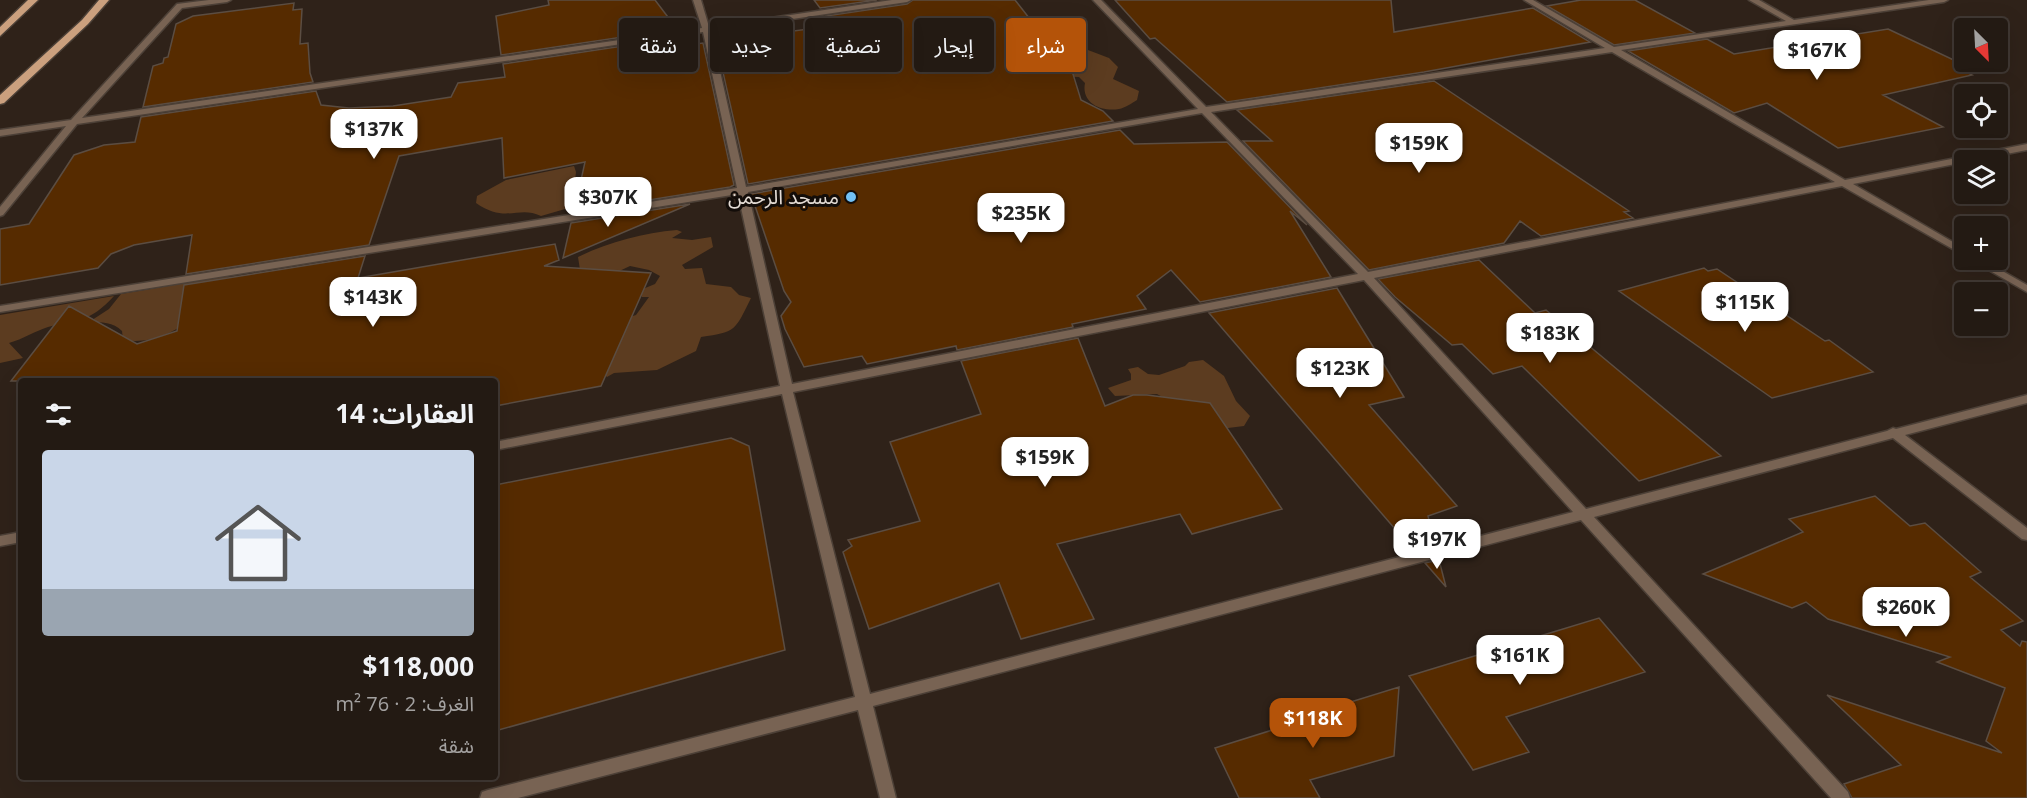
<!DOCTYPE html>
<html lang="ar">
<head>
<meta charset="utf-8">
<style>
	body { margin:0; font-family:"Open Sans","Noto Sans Arabic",sans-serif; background:#2f2721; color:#f1f3f6; direction:rtl; height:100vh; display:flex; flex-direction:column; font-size:22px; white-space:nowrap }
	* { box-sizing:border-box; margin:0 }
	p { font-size:20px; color:#a3a1a0 }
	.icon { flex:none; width:33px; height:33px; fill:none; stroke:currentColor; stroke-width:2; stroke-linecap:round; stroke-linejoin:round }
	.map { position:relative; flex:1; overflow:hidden; direction:ltr }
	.side { position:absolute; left:18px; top:378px; width:480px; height:402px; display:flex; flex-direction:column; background:#231a13; border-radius:6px; box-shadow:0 6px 24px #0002,0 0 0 2px #403833; direction:rtl }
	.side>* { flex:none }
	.banner { position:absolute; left:516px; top:18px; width:570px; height:54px; direction:rtl; display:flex; gap:12px }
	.needle { width:39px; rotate:156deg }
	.tools { position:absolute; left:1954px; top:18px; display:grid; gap:12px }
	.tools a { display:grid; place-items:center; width:54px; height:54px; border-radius:6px; background:#231a13; box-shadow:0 6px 24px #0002,0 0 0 2px #403833; font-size:30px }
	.price { position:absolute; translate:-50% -51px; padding:0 14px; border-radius:12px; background:#fff; color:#222; font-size:20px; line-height:39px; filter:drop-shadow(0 2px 3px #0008) }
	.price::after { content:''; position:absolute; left:50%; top:36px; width:18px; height:14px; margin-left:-9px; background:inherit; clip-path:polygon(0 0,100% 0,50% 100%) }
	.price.current { background:#b45309; color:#fff }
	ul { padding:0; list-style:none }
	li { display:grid; align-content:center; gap:12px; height:318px; padding:0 24px }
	li span { display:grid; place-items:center; height:186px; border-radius:6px; color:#555 }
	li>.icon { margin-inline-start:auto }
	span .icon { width:108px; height:108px; fill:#fffc; stroke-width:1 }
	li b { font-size:26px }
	h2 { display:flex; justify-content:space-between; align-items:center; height:72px; padding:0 24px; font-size:26px }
	.tag { padding:0 21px; border-radius:6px; background:#231a13; box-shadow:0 6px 24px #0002,0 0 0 2px #403833; font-size:21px; line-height:54px }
	.tag.current { background:#b45309; color:#fff }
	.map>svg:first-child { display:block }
	.green { fill:#5c3c20 }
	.building { fill:#562b00; stroke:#5b4d42; stroke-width:1.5 }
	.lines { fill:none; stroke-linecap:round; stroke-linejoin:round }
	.street-casing { stroke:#4c4037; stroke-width:3 }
	.primary-casing { stroke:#4c4037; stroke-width:3 }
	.street { fill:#786353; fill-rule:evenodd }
	.primary { fill:#cba07e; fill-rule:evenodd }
	.poi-dot { fill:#72c1f5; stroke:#130d09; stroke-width:2 }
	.labels { text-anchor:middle; stroke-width:6; stroke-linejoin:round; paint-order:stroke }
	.poi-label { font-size:20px; fill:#e4dcd5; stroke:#130d09; text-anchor:end }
</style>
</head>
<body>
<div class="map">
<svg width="2027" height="798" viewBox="0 0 2027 798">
	<rect width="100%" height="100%" fill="#2f2219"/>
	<path class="green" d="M 1030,27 L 1055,28 L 1066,36 L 1083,37 L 1088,50 L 1109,58 L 1118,67 L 1113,79 L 1139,91 L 1137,100 C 1132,103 1125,108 1119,109 C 1101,112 1081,103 1085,83 L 1079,77 L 1048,76 Z
		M 574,166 L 576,172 L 572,207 L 541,216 C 518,205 506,224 476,203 L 477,196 L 506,180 Z
		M 677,230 L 682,232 L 672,238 L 692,240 L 711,237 L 713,247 L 682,265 L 685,269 L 702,268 L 706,284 L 731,287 L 739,295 L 751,298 C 735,330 737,332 701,337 L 696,351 L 657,370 L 614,373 L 607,377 L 598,369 L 604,325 L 636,315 L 649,297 L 642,297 L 638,291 L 655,284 L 660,276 L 649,270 L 630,266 L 613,274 L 580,270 L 578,257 C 609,242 643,233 677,230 Z
		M 227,276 L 229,282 C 198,312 172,347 123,340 L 122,331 C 113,322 102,322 89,322 L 109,309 L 121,294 Z
		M 114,296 C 89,323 81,318 48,327 C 35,331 23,339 9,343 L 23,358 L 0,363 L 0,315 Z
		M 1203,360 L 1224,376 L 1236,401 L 1250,416 L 1244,426 L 1220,429 L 1157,394 L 1115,396 L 1108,388 L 1131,380 L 1131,374 L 1128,369 L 1138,367 L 1148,374 L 1159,375 L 1185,366 L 1189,362 Z"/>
	<path class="building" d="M 548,0 L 655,0 L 677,29 L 501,55 L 496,16 L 549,5 Z
		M 814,0 L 877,0 L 820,8 Z
		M 913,0 L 1015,0 L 1073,74 L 1081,100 L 1103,111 L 1113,121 L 748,184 L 716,41 L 833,26 L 826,16 L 907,4 Z
		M 1115,0 L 1391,0 L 1394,32 L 1533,8 L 1590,42 L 1424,72 L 1227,102 L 1155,38 L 1150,39 Z
		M 1581,0 L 1635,0 L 1695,33 L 1614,45 L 1547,6 Z
		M 294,3 L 293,10 L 302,9 L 300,44 L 308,43 L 310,73 L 313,82 L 143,107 L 153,66 L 163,63 L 164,58 L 168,57 L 176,24 L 193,16 Z
		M 1888,29 L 1977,71 L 1968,73 L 1972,75 L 1883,95 L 1943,127 L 1838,148 L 1767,103 L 1734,113 L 1628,51 L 1707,39 L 1734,54 Z
		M 683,37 L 688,45 L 703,43 L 734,185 L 730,187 L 574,212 L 585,162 L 504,178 L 502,138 L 399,156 L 369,245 L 186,274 L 192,235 L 134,245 L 111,254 L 98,268 L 0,285 L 0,229 L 29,224 L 74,155 L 104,145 L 135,142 L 141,117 L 316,91 L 321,105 L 349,108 L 393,106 L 451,97 L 458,83 L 505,77 L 503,64 Z
		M 1434,81 L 1629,211 L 1624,212 L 1633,218 L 1541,236 L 1520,221 L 1504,243 L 1369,270 L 1243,141 L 1272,141 L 1237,110 Z
		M 1120,130 L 1134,144 L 1227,142 L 1307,225 L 1290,211 L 1331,277 L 1200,302 L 1171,270 L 1137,296 L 1146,309 L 1072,324 L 1073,327 L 957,350 L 956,346 L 867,364 L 862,356 L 804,367 L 785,329 L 781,316 L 791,302 L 784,291 L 751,194 Z
		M 690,204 L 563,258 L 571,223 Z
		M 555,244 L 559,260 L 544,266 L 651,273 L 601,386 L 495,406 L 495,381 L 11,381 L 69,306 L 137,344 L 177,331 L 184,285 L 365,256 L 358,278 Z
		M 1479,260 L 1535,313 L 1546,310 L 1721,456 L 1639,481 L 1522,366 L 1493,374 L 1462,344 L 1452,345 L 1395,297 L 1378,279 Z
		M 1704,268 L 1708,271 L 1717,269 L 1825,341 L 1829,340 L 1873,372 L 1772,398 L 1619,291 Z
		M 1337,288 L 1404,397 L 1369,405 L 1457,506 L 1428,516 L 1435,545 L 1414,551 L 1209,313 Z
		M 1078,338 L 1105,406 L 1133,395 L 1147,395 L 1210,403 L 1282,509 L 1192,534 L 1180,514 L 1057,544 L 1094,619 L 1021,639 L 999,583 L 869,629 L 843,552 L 852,546 L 848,540 L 920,521 L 890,442 L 981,414 L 961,361 Z
		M 731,438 L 749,446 L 785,650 L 495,731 L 495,485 Z
		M 1875,496 L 1910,526 L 1925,523 L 1981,572 L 1970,577 L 2023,621 L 2001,630 L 2020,646 L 2022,641 L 2027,642 L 2027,798 L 1852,798 L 1844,784 L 1901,765 L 1827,695 L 2002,753 L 1986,741 L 2005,688 L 1937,662 L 1950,657 L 1828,619 L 1806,602 L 1792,608 L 1703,574 L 1803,532 L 1789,519 Z
		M 1439,560 L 1446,587 L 1425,563 Z
		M 1599,618 L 1645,672 L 1506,717 L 1529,752 L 1473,770 L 1409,676 Z
		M 1399,687 L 1394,756 L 1310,780 L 1320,798 L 1239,798 L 1215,748 L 1301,721 L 1299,718 Z"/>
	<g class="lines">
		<g class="street-casing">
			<path id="street" d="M 209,0 L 231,0 L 227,2 L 182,8 L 82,118 L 702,28 L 693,0 L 701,0 L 709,27 L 892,0 L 911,0 L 907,2 L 711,31 L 746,187 L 1198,109 L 1093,0 L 1101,0 L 1206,107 L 1605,48 L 1524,0 L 1533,0 L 1614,47 L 1786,21 L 1749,0 L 1759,0 L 1794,20 L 1929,0 L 1948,0 L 1944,2 L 1621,50 L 1845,180 L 2027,144 L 2027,150 L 1853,184 L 1965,249 L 1965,256 L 1842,186 L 1374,278 L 1586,509 L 1887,431 L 1893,428 L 1896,429 L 2027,395 L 2027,403 L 1905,435 L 2027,528 L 2027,540 L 2022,539 L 1893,438 L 1594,517 L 1848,792 L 1850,798 L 1831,798 L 1581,520 L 873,706 L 896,798 L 880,798 L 858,710 L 518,798 L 480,798 L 482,792 L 488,790 L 855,697 L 782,394 L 495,450 L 495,442 L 780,386 L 738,194 L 0,312 L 0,306 L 737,188 L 703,32 L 77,124 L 3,215 L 0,216 L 0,207 L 66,126 L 0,136 L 0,130 L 71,120 L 177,4 ZM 1612,52 L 1835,182 L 1368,272 L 1211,112 ZM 1202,113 L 1358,274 L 792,384 L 748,192 ZM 1364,280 L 1573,512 L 870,694 L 793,392 Z
				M 1971,260 L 1983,260 L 2027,285 L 2027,292 Z
				M 21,532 L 21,542 L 0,546 L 0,536 Z"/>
		</g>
		<g class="primary-casing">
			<path id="primary" d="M 28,0 L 38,0 L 0,36 L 0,27 Z
				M 99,0 L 109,0 L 88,24 L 4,103 L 0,104 L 0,95 L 82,20 Z"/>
		</g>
		<use href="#street" class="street"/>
		<use href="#primary" class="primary"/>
	</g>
	<circle class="poi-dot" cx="851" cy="197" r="6"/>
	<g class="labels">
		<g class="poi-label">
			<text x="839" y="204">مسجد الرحمن</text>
		</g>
	</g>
</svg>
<div class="tools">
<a><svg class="needle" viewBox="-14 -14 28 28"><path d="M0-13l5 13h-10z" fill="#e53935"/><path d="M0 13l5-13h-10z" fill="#a3a1a0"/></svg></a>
<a><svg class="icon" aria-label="locate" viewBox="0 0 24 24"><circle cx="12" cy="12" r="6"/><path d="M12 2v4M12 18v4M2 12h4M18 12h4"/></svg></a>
<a><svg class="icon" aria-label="layers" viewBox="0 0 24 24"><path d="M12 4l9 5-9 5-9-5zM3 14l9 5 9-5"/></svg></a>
<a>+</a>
<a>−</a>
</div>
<b class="price" style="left:1817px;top:81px">$167K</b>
<b class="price" style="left:374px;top:160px">$137K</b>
<b class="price" style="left:1419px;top:174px">$159K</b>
<b class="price" style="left:608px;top:228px">$307K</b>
<b class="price" style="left:1021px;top:244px">$235K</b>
<b class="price" style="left:373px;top:328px">$143K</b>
<b class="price" style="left:1745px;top:333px">$115K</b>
<b class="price" style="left:1550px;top:364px">$183K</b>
<b class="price" style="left:1340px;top:399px">$123K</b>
<b class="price" style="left:1045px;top:488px">$159K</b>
<b class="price" style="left:1437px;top:570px">$197K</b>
<b class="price" style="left:1906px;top:638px">$260K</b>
<b class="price" style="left:1520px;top:686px">$161K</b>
<b class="price current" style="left:1313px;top:749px">$118K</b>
<div class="banner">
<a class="tag current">شراء</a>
<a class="tag">إيجار</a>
<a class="tag">تصفية</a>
<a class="tag">جديد</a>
<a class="tag">شقة</a>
</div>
<section class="side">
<h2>العقارات: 14<svg class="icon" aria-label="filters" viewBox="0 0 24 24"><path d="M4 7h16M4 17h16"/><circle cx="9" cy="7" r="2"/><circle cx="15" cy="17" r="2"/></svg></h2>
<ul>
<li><span style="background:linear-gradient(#c9d6e8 75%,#9aa5b1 0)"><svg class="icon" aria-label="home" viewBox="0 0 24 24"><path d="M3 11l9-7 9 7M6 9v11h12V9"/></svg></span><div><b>$118,000</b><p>الغرف: 2 · 76 m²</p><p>شقة</p></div></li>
</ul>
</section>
</div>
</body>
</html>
